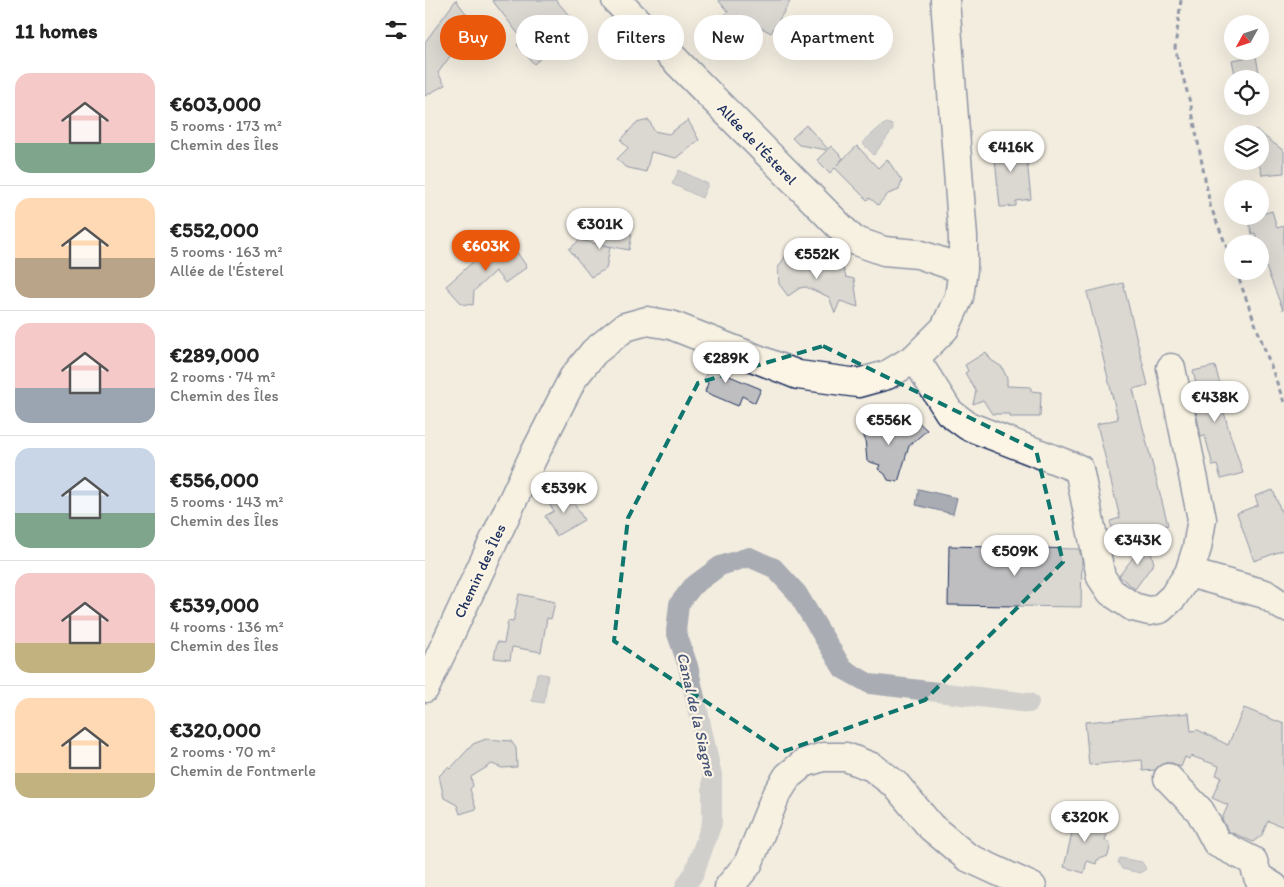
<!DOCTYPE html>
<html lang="en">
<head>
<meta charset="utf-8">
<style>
	body { margin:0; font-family:Itim,sans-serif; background:#f2f2f2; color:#222; height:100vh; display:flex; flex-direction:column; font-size:19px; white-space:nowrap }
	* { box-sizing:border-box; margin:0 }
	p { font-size:16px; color:#767676 }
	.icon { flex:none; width:28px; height:28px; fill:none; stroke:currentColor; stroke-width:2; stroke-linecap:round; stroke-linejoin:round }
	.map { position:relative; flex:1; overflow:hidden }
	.sheet { display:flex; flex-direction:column; background:#fff; width:425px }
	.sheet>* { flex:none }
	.banner { position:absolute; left:15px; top:15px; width:475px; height:45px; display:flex; gap:10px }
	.needle { width:32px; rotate:230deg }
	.buttons { position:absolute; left:799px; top:15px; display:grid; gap:10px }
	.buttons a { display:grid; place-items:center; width:45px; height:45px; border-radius:50%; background:#fff; box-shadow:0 5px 20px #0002; font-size:25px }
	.price { position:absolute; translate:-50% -42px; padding:0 11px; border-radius:18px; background:#fff; color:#222; font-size:16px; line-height:32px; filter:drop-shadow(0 1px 2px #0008) }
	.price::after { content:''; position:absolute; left:50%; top:30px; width:15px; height:11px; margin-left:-8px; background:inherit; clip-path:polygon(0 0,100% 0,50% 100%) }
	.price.current { background:#ea580c; color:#fff }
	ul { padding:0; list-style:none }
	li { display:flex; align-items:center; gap:15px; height:125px; padding:0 15px }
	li+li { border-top:1px solid #e0e0e0 }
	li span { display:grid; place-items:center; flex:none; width:140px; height:100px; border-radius:15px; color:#555 }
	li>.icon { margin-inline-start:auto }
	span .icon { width:60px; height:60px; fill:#fffc; stroke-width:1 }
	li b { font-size:21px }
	h2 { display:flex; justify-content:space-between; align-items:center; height:60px; padding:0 15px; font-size:21px }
	.pill { padding:0 18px; border-radius:22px; background:#fff; box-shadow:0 5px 20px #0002; font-size:18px; line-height:45px }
	.pill.current { background:#ea580c; color:#fff }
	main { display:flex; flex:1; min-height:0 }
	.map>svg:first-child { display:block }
	.water { fill:#a9acb3; stroke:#707a91 }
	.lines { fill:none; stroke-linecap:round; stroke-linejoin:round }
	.canal { stroke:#a9acb3; stroke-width:20 }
	.building { fill:#bebec0; stroke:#1b2f5e }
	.minor-casing { stroke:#1b2f5e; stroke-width:31 }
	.path { stroke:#1b2f5e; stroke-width:3; stroke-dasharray:5 4; stroke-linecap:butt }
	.minor { stroke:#fcf5e5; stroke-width:28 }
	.marked { fill:none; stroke:#0f766e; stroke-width:4; stroke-dasharray:10 6; stroke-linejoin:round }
	.labels { text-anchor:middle; stroke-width:4.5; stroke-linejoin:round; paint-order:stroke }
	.street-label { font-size:15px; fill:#1b2f5e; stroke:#fcf5e5 }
	.water-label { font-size:16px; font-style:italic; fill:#465478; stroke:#fcf5e5 }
</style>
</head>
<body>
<main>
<section class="sheet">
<h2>11 homes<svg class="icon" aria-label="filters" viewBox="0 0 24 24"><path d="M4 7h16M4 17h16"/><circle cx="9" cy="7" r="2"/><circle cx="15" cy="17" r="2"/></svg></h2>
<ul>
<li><span style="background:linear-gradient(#f6c9c9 70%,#7fa58c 0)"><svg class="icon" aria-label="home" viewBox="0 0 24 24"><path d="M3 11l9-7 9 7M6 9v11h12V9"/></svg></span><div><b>€603,000</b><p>5 rooms · 173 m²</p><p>Chemin des Îles</p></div></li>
<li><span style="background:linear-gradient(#ffd9b3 60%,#b9a48a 0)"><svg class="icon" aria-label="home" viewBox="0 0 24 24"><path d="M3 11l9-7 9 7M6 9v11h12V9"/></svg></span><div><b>€552,000</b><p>5 rooms · 163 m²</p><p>Allée de l'Ésterel</p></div></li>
<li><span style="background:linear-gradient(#f6c9c9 65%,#9aa5b1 0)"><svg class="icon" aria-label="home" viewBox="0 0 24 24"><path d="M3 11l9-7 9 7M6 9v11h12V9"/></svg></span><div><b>€289,000</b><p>2 rooms · 74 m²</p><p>Chemin des Îles</p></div></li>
<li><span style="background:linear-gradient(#c9d6e8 65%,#7fa58c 0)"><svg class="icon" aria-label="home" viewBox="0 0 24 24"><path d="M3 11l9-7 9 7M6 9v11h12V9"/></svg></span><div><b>€556,000</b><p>5 rooms · 143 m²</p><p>Chemin des Îles</p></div></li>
<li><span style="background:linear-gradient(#f6c9c9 70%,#c2b280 0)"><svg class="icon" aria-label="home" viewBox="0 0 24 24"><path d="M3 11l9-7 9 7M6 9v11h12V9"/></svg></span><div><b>€539,000</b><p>4 rooms · 136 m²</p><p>Chemin des Îles</p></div></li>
<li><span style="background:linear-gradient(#ffd9b3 75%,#c2b280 0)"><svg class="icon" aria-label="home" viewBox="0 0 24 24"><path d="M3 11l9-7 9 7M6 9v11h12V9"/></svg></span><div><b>€320,000</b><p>2 rooms · 70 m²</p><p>Chemin de Fontmerle</p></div></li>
</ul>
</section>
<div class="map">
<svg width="859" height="887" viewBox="0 0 859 887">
	<rect width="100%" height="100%" fill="#f3ede0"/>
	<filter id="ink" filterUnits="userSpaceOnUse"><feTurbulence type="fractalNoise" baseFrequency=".02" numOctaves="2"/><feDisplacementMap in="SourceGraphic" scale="10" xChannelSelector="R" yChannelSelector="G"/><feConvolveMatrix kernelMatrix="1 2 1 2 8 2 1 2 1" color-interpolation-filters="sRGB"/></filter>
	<g filter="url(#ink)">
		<path class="water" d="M 358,22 L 391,24 L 390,40 L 357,38 Z
			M 462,123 L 467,125 L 468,129 L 449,155 L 437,143 L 456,126 Z
			M 254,170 L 283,184 L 277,198 L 247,184 Z
			M 494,489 L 532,498 L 528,514 L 491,505 Z
			M 112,673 L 123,675 L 119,703 L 107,701 Z
			M 695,858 L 717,862 L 721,869 L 715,873 L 697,869 L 693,862 Z"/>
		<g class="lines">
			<path class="canal" d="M 260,887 L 269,873 L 287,823 L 287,775 L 263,666 L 251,631 L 254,604 L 268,586 L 295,566 L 324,557 L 349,568 L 372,593 L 418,669 L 445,684 L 604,703"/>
		</g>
		<path class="building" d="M 31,0 L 42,15 L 20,29 L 36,41 L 13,73 L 20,85 L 0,96 L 0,42 Z
			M 67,0 L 131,0 L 153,26 L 109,64 L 92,45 L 98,40 Z
			M 293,0 L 366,0 L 346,33 L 328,23 L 303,43 L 295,32 L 301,25 L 296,18 L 303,12 Z
			M 831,56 L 835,79 L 811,79 L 807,60 Z
			M 224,120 L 229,131 L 244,134 L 263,120 L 274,140 L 251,158 L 226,152 L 221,172 L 200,167 L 192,159 L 203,148 L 196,140 L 211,123 Z
			M 381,125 L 403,149 L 406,146 L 418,158 L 412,165 L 432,146 L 453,168 L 462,159 L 477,181 L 474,190 L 463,194 L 453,205 L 445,198 L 442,200 L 410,168 L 405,173 L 392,160 L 402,150 L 374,145 L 367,138 Z
			M 831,130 L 859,151 L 859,173 L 837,175 L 835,167 L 829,161 L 835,161 L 835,134 L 814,132 Z
			M 594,139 L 596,160 L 602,160 L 606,199 L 591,201 L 591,206 L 575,207 L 568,141 Z
			M 847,211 L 852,228 L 859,226 L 858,310 L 835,252 L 835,244 L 833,244 L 830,233 L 827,234 L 823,218 Z
			M 176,227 L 207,234 L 204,250 L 178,245 L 185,247 L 181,269 L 166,277 L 144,249 L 155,240 L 172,244 Z
			M 85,242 L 102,267 L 80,283 L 70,271 L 49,291 L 48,305 L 37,304 L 21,286 L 59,252 L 63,257 Z
			M 373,251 L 379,258 L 396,268 L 403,266 L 418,268 L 421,277 L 429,279 L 433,307 L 415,301 L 410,313 L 404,297 L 381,287 L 375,288 L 363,296 L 354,284 L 353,268 L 361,255 Z
			M 698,283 L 723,385 L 708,389 L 743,525 L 690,539 L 685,521 L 695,518 L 672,424 L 693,419 L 662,292 Z
			M 561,352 L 566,360 L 577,367 L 582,378 L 582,386 L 606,387 L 606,391 L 616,392 L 615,417 L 585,417 L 585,414 L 567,414 L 558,400 L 548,404 L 551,391 L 540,373 L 543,371 L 540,365 Z
			M 275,353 L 289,359 L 285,368 L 336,389 L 330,403 L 317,396 L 313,406 L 280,392 L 283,383 L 279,379 L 282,372 L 270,367 Z
			M 790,366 L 795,384 L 792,385 L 804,431 L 818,473 L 796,479 L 792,465 L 788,466 L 780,436 L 776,437 L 766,386 L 771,384 L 768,371 Z
			M 447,416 L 452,428 L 468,436 L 480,430 L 490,419 L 502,430 L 484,446 L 473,482 L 463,480 L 460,474 L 453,469 L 455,465 L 442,461 L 440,439 L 433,422 Z
			M 848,490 L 859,519 L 859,550 L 829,561 L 812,513 L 833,505 L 830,496 Z
			M 143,492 L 159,520 L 131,536 L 120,516 L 129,511 L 123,502 Z
			M 722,539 L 729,563 L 710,589 L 694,576 Z
			M 524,546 L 654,549 L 657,560 L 656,607 L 523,605 Z
			M 94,594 L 130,602 L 126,619 L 122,618 L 116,652 L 87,647 L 85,660 L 69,658 L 72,642 L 79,643 L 83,621 L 88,622 Z
			M 819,708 L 859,724 L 859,827 L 843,821 L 837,835 L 828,842 L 803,831 L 797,819 L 803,805 L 787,798 L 796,777 L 791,775 L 794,766 L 766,756 L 764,759 L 760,757 L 756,767 L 747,763 L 740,763 L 730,770 L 718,771 L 717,760 L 664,765 L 660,722 L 764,713 L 766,731 L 773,730 L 803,745 Z
			M 61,739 L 86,741 L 91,748 L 92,767 L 77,768 L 67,764 L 46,777 L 48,786 L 45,789 L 51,809 L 35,814 L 32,805 L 19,798 L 14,776 L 23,767 L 25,769 L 48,744 Z
			M 642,816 L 684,827 L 680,841 L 686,843 L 683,856 L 672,860 L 671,864 L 662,861 L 659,873 L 639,867 L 647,833 L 638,831 Z"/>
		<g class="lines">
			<g class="minor-casing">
				<path id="minor" d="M 191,0 L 428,240 L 459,251 L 493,254 L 538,269
					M 490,358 L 524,412 L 543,426 L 654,469 L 676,577 L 686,592 L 708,607 L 724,611 L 735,609 L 748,597 L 764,573 L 772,548 L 777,519 L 746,368
					M 764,573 L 840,594 L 859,607
					M 0,688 L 107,459 L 148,378 L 169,352 L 200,327 L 222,321 L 246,325 L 373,375 L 433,383 L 462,375 L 490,358 L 520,328 L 534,297 L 538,269 L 538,237 L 520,0
					M 743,778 L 775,811 L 792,843 L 828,861 L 833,877 L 849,887
					M 304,887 L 323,864 L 351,795 L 363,776 L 379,763 L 398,757 L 421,757 L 447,767 L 471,785 L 506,827 L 542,857 L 607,887"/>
			</g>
			<path class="path" d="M 756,0 L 750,48 L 766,106 L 785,205 L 808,263
				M 811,271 L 859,402"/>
			<use href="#minor" class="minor"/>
		</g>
	</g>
	<path d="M0 0H859V887H0ZM 398,346 L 611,450 L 638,562 L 500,700 L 357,752 L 189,641 L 203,518 L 273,383 Z" fill="#f3ede0" fill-opacity=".55" fill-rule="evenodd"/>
	<path class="marked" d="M 398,346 L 611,450 L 638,562 L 500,700 L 357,752 L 189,641 L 203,518 L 273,383 Z"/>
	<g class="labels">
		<g class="street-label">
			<text transform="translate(332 144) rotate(46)" y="5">Allée de l'Ésterel</text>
			<text transform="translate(55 571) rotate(-65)" y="5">Chemin des Îles</text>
		</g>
		<g class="water-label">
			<text transform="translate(272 714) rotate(77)" y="6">Canal de la Siagne</text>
		</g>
	</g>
</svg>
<div class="buttons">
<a><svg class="needle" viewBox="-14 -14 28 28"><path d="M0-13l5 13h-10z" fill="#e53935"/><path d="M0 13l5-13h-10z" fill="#767676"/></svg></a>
<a><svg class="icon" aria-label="locate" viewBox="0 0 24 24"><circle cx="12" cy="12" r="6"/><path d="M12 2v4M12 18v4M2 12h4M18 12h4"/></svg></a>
<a><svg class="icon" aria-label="layers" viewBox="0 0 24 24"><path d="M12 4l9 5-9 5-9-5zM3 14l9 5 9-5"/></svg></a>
<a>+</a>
<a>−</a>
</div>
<b class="price" style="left:586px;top:173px">€416K</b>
<b class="price" style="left:175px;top:250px">€301K</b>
<b class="price current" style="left:61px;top:272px">€603K</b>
<b class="price" style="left:392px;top:280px">€552K</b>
<b class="price" style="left:301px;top:384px">€289K</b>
<b class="price" style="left:790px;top:423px">€438K</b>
<b class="price" style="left:464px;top:446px">€556K</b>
<b class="price" style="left:139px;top:514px">€539K</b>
<b class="price" style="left:713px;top:566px">€343K</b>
<b class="price" style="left:590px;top:577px">€509K</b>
<b class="price" style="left:660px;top:843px">€320K</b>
<div class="banner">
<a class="pill current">Buy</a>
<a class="pill">Rent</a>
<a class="pill">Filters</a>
<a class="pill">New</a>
<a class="pill">Apartment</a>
</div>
</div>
</main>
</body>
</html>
